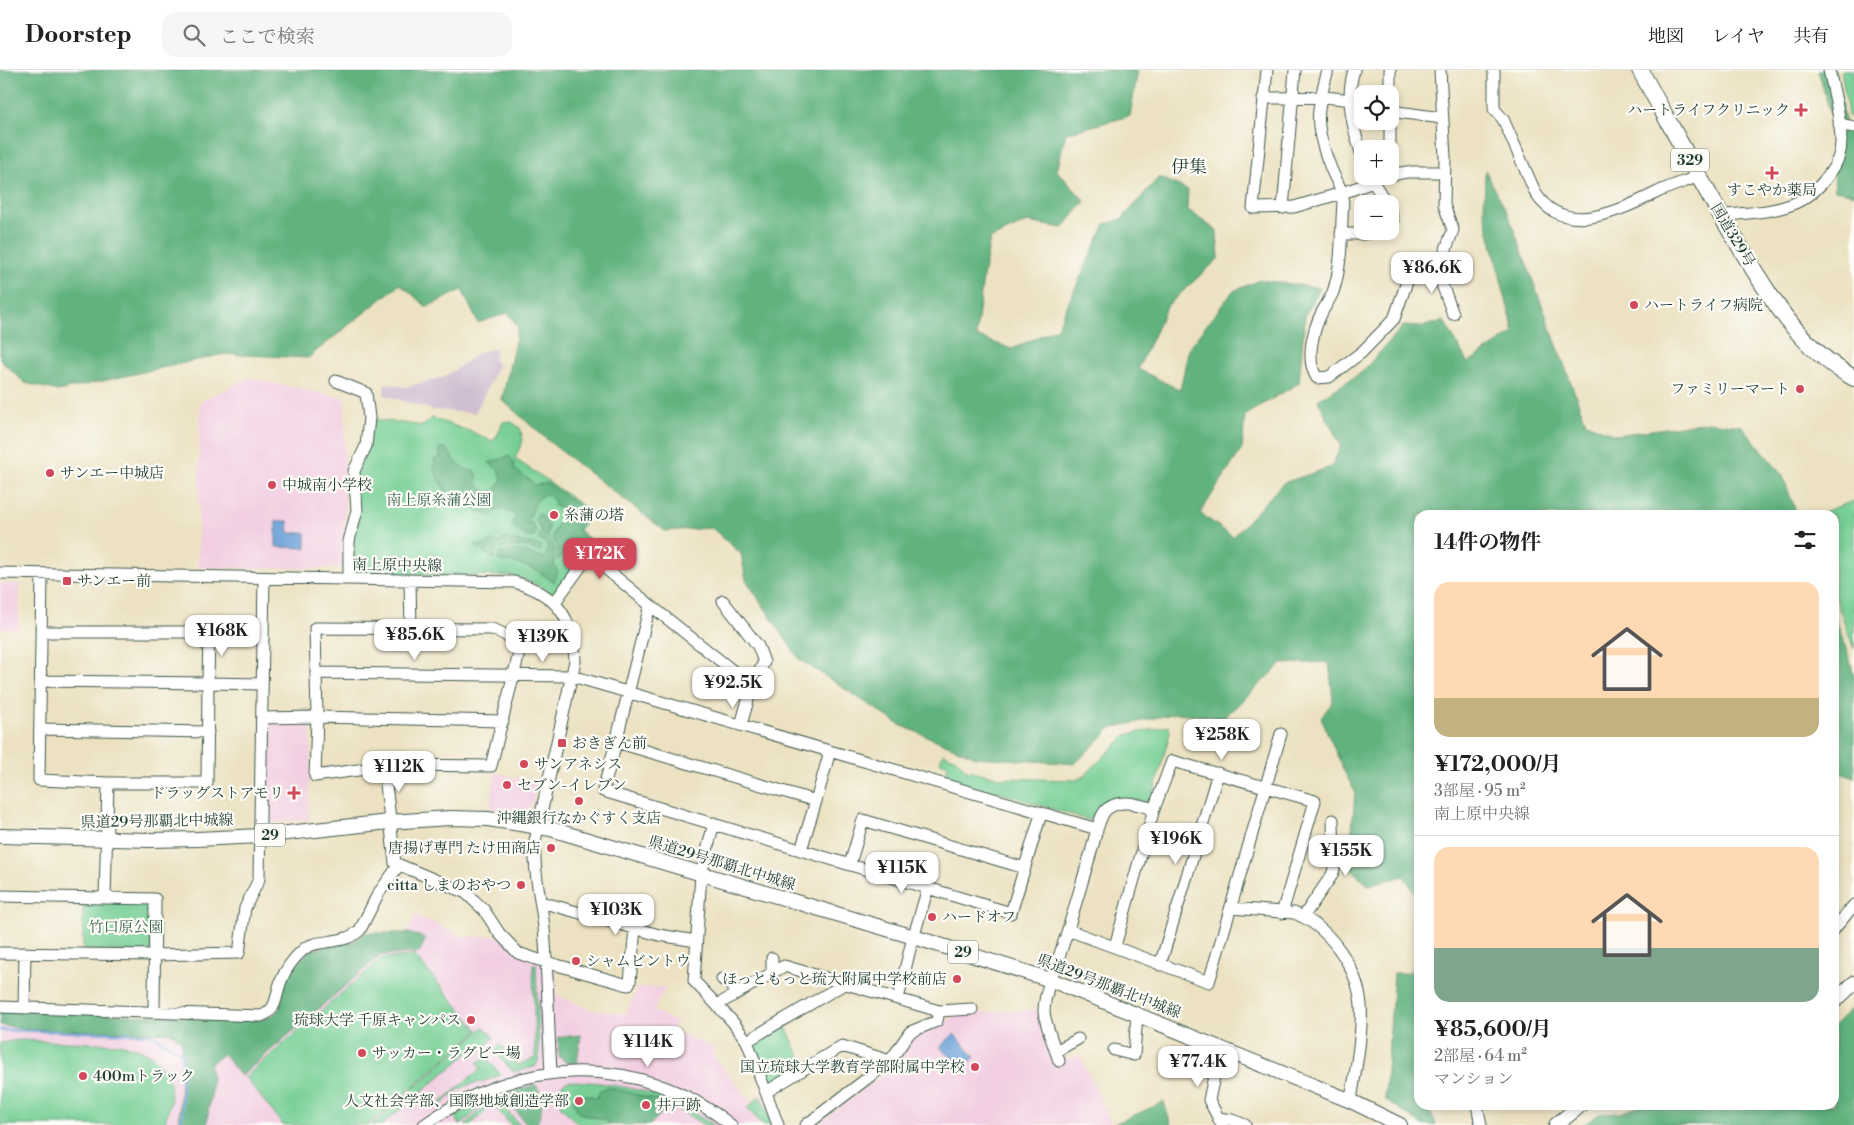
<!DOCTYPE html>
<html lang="ja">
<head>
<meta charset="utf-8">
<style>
	body { margin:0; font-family:"Libre Bodoni","Noto Serif JP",serif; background:#f6f6f6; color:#222; height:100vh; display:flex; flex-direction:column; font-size:19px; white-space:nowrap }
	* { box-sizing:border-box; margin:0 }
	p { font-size:16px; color:#767676 }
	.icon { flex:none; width:28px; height:28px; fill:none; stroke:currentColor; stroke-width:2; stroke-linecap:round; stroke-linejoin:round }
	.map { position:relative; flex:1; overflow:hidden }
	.panel { position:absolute; left:1414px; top:440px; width:425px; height:600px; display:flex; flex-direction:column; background:#fff; border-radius:15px; box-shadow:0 2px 8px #0003 }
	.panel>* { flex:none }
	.buttons { position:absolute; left:1354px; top:15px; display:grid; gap:10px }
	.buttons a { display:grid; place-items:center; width:45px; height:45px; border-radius:10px; background:#fff; box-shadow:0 2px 8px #0003; font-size:25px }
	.price { position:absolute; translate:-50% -42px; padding:0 11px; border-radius:10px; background:#fff; color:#222; font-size:16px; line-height:32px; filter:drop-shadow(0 1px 2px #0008) }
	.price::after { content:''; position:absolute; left:50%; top:30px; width:15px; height:11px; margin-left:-8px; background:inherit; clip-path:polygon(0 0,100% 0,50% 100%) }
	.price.selected { background:#d1495b; color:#fff }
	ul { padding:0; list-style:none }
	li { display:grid; align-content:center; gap:10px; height:265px; padding:0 20px }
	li+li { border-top:1px solid #e0e0e0 }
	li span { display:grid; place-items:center; height:155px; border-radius:15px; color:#555 }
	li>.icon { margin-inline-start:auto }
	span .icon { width:90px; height:90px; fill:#fffc; stroke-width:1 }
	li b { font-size:21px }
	h2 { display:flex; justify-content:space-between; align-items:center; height:60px; padding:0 20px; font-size:21px }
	header { display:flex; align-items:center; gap:30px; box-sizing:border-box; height:70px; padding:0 25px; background:#fff; border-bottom:1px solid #e0e0e0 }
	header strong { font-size:24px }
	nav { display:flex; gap:28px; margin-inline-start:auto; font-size:18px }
	.search { width:350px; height:45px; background:#f6f6f6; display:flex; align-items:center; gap:12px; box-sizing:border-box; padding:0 18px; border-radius:15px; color:#767676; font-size:19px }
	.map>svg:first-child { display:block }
	.built { fill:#f2cfe2 }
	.industrial { fill:#cfbdd0 }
	.green { fill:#77cf96; stroke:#4b8665 }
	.forest { fill:#61b27f; stroke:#40785a }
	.water { fill:#6ca1d8; stroke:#466f86 }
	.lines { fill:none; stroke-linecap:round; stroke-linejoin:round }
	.stream { stroke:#6ca1d8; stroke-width:2.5 }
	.minor-casing { stroke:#3e5649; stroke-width:13 }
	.major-casing { stroke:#3e5649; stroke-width:16 }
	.highway-casing { stroke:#3e5649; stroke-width:18 }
	.minor { stroke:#fff; stroke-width:11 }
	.major { stroke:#fff; stroke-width:14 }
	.highway { stroke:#fff; stroke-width:16 }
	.poi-dot { fill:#d1495b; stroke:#fdfcf7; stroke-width:2 }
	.labels { text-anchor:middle; stroke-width:4.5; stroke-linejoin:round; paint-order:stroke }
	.shield { fill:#fdfcf7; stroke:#62766e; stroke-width:1 }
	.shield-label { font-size:14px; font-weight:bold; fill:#1f3d34 }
	.poi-label { font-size:15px; fill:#1f3d34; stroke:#fdfcf7; text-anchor:start }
	.street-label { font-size:15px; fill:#1f3d34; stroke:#fdfcf7 }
	.park-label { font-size:15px; fill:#35624c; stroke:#fdfcf7 }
	.quarter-label { font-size:18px; fill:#1f3d34; stroke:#fdfcf7 }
</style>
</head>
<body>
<header>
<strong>Doorstep</strong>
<div class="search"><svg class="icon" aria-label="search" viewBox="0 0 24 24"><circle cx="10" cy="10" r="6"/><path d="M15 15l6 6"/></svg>ここで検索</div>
<nav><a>地図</a><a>レイヤ</a><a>共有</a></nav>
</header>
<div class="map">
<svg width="1854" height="1055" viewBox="0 0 1854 1055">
	<rect width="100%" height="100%" fill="#fdfcf7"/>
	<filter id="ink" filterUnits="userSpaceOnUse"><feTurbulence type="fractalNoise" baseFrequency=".02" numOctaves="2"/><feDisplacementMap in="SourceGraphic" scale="10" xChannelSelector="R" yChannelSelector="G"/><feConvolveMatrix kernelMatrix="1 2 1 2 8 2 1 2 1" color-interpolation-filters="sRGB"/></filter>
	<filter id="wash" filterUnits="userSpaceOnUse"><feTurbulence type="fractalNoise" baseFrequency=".0096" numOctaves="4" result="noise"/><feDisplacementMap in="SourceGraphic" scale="20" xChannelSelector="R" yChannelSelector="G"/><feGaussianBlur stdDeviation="1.12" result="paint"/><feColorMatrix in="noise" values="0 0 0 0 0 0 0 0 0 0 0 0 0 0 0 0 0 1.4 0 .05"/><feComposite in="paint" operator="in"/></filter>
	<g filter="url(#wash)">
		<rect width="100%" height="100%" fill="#ece2c2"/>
		<path class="built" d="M 249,308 L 345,328 L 344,498 L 198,498 L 200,332 Z
			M 0,514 L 20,514 L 18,559 L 0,558 Z
			M 311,651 L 309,749 L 266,753 L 267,652 Z
			M 495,703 L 537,713 L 532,735 L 519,743 L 490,739 Z
			M 416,845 L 463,867 L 497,866 L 556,900 L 557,925 L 590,940 L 626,944 L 637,918 L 666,917 L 653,940 L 676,952 L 672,960 L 714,978 L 712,984 L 751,1032 L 761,1022 L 775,1055 L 0,1055 L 0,944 L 274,949 L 406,865 Z
			M 1039,940 L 1055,991 L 1080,985 L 1112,1055 L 816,1055 L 885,1003 L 890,1003 L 913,965 L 952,949 L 954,944 Z"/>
		<path class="industrial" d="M 496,278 L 494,291 L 499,294 L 475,343 L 433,340 L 384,325 L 385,313 L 406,317 L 445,307 L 478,283 Z"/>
		<path class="green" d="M 1841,0 L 1854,0 L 1854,47 L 1848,46 Z
			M 432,348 L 472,362 L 492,371 L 496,368 L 503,352 L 510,351 L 520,358 L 523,370 L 515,389 L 547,410 L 592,443 L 579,460 L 594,473 L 564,514 L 553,524 L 533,513 L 514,506 L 353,504 L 349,471 L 354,401 L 373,349 L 423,356 Z
			M 1854,431 L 1854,579 L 1834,524 L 1834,445 L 1814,445 Z
			M 1169,656 L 1170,663 L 1152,729 L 1147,732 L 1129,729 L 1108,730 L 1098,737 L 1092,748 L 1088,750 L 1008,725 L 944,709 L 948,695 L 940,692 L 943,683 L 956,689 L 967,700 L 1002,708 L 1076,710 L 1084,706 L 1126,665 Z
			M 83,831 L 148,833 L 151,836 L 151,879 L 148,882 L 83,880 Z
			M 415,886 L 478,960 L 369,1055 L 283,1055 L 245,1007 L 382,888 Z
			M 533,894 L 536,894 L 539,989 L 535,997 L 513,1002 L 494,980 L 500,974 L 518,995 L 535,988 Z
			M 783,950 L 805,998 L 766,1022 L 747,971 Z
			M 485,957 L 494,968 L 472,987 L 468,983 L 382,1055 L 372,1055 L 482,958 Z
			M 19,970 L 120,974 L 142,980 L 153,987 L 164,999 L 170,1014 L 171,1031 L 164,1055 L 0,1055 L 0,973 Z
			M 486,987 L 501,1005 L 482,1012 L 471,1014 L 456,1021 L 441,1035 L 440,1033 L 481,998 L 477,993 Z
			M 568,1011 C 601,1011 632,1018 663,1027 L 664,1040 L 663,1042 L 657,1030 L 608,1017 L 597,1029 L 590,1025 L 579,1043 L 608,1051 L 608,1055 L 579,1055 L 561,1037 L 560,1016 Z
			M 760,1026 L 773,1055 L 763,1055 L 747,1038 Z
			M 494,1027 L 520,1055 L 511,1055 L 493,1035 L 470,1055 L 465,1055 Z
			M 490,1028 L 461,1055 L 460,1055 L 453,1045 L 477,1036 L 484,1029 Z
			M 677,1033 L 714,1055 L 704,1055 L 676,1038 Z"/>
		<path class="forest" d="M 0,0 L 1138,0 L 1130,46 L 1066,63 L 1057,101 L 1085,131 L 1063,158 L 1027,152 L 990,169 L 983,207 L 976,266 L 1012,279 L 1057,258 L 1105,154 L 1122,149 L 1159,107 L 1188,120 L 1187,139 L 1217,161 L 1219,188 L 1167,236 L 1138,299 L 1180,320 L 1189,278 L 1233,221 L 1260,210 L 1320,218 L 1305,245 L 1299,313 L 1245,345 L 1242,379 L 1200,443 L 1233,467 L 1283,413 L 1331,397 L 1341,376 L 1318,330 L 1362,302 L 1403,256 L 1421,257 L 1444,251 L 1468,293 L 1514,262 L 1484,142 L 1485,100 L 1508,144 L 1586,353 L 1616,365 L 1708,352 L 1742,356 L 1783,406 L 1797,445 L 1419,445 L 1419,829 L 1404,806 L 1368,815 L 1349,797 L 1355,722 L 1344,701 L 1321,648 L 1333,631 L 1329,592 L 1281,594 L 1224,648 L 1177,643 L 1111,658 L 1075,694 L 976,687 L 900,655 L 799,589 L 746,510 L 741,484 L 712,458 L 665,461 L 552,374 L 502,330 L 518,257 L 508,243 L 478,253 L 462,220 L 427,237 L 400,214 L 308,288 L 224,284 L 58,321 L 25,313 L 0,290 Z
			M 1818,0 L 1835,0 L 1847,60 L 1854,62 L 1854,124 L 1835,120 L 1831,46 Z
			M 439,378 L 446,378 C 454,389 460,401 474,401 L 477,405 C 475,416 480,419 490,422 L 497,418 L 502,409 L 498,399 L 489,393 L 509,386 L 514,393 L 514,399 L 536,415 L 548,413 L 590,444 L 581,451 L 578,461 L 588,469 L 579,478 L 568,469 C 563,477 565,485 557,491 L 557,475 L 553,470 L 553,464 L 562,446 L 561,439 L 555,436 C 554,429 551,425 543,424 L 535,433 L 530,447 L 524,450 L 525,453 L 529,452 L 532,453 L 537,462 C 531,475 518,462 512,454 L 516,445 L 502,439 L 495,441 L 492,446 C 478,441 457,433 446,421 C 440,414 437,405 433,396 L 435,394 L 434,389 L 440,388 Z
			M 540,443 L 549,457 L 547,466 L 554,476 L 554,495 L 558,501 L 554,512 L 536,500 L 520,494 L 498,490 L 499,484 L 517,480 L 545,488 L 548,477 L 545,472 L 538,469 L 542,461 L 536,451 L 538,444 Z
			M 503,468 L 541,476 L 540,481 L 523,476 L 495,479 L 494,489 L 474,475 L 486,475 L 489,471 L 501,473 Z
			M 1834,545 L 1849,586 L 1854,607 L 1854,708 L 1834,700 Z
			M 365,863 L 408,863 L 426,868 L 419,883 L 381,885 L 241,1006 L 223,984 L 209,995 C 216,1018 208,1032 207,1055 L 179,1055 L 182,972 L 172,963 L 24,959 L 0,955 L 0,940 L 261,950 C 291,941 276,927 289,906 C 295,897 302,889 309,880 L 353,872 Z
			M 1419,885 L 1419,950 L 1415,1005 L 1419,1014 L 1419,1035 L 1426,1035 L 1436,1053 L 1435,1055 L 1422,1055 L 1385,1029 L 1394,903 L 1409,903 Z
			M 1854,936 L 1854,1055 L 1583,1055 L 1599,1044 L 1619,1043 L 1644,1035 L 1834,1035 L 1834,955 Z
			M 581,965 L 577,993 L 567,993 L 559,987 L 558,967 Z
			M 536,1015 C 544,1026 543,1043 536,1055 L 527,1055 L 502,1024 Z
			M 608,1017 L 657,1030 L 663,1042 L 650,1055 L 608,1055 L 608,1051 L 579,1043 L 572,1029 C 581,1023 588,1024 597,1028 L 600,1020 Z
			M 1164,1032 L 1171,1055 L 1114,1055 L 1114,1054 Z"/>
		<path class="water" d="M 276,451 L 288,451 L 289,463 L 306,463 L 306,478 L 276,477 Z
			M 954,964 L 975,987 L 962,999 L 940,977 Z"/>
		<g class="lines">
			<path class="stream" d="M 0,960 L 151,964 L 182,983 L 182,1055"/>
		</g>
	</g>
	<g filter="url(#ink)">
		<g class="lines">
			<g class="minor-casing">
				<path id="minor" d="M 1267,0 L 1253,138 L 1294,137 L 1342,123 L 1373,112 L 1370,106
					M 1328,0 C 1316,41 1314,55 1330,96 C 1333,105 1340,115 1342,124 C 1344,132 1342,142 1342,150 C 1341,174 1341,199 1333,222 C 1330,229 1326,235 1322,242 C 1313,260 1305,290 1317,308 L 1329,307 L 1362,282 L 1394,249 L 1410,203 L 1439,198 L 1453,160 L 1444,135 L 1445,87 L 1440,0
					M 1354,0 C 1345,29 1353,58 1362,86
					M 1494,0 L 1494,39 L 1503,49 L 1536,124 C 1566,170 1625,138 1662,120 C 1674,115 1687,111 1699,106
					M 1263,28 C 1296,29 1330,23 1362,33
					M 1390,41 L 1442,48
					M 1390,47 L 1390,0
					M 1390,51 L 1390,79
					M 1839,54 L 1854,57
					M 1390,91 L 1392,104
					M 1390,105 L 1407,102 L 1444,102
					M 1373,112 L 1387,134
					M 1283,138 L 1295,0
					M 1390,140 L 1393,151 L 1390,155
					M 1721,146 C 1766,140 1802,144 1830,103 C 1836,95 1841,83 1841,72 C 1841,48 1834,23 1829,0
					M 1341,164 L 1364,164 L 1379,161
					M 1439,198 L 1440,209 L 1453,244
					M 336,311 L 366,323 L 369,348 L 366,376 L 354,401 L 357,440 L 349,471 L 349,509
					M 0,503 L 514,512 C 557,524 573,547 575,591 L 535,771 C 533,801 541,828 544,858 C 548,906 548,954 551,1002
					M 42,504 L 39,710 L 108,713 L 105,828
					M 410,511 L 411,559
					M 723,531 L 758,576 L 764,592 L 752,616
					M 555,532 L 589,485 L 650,535
					M 315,558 L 492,559 C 506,564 515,569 519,583 L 491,696 L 394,695 L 315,706 L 317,647 Z
					M 41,562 L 209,562 L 208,613 L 41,611
					M 316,603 L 572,606 L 1097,759
					M 262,648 L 317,647 L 503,651
					M 741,655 L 752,616 L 650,535 L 616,672 L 816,731 L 830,681
					M 40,659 L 208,662
					M 616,672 L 603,721 L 1011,843 L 1041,744
					M 384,697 L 395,793 L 466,823 L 484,840 L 499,863 L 518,883 L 539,890 L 628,915 L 630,912 L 635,858
					M 108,713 L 207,713 L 208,613 L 262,614
					M 714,753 L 701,804 L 694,911 L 732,951 L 747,971 L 778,1055
					M 801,780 L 816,731
					M 850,794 L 863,750 L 1025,798
					M 928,818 L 911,875 L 898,929 L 939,941
					M 0,826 L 155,829 L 154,942
					M 541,832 L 659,865 L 696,871
					M 1231,838 L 1294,843 C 1329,856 1358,898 1361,935 C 1363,964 1355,1002 1351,1031
					M 1303,847 L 1332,805 L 1334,799 L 1333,750
					M 1834,859 L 1854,835
					M 1068,860 L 1209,912 L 1281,664
					M 1115,876 L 1154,739 L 1172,691 L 1315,731 L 1282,843
					M 0,883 L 154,885 L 239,883 L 245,838 L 259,809 L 264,508
					M 772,888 L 772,903
					M 1160,895 L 1218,703
					M 722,909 L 739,922
					M 717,935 L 784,896 L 898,929
					M 0,937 L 261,946 C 278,940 275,926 281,911 C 285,900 294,888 303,880 C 315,868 344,876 360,860 L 378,824 L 399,795
					M 24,937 L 25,883
					M 747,971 L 846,913
					M 1220,978 L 1209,1030 L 1222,1055
					M 1114,980 L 1134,985 L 1137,944
					M 1056,981 L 1078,969
					M 1059,991 C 1055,978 1044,952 1044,940 C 1045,919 1055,900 1061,881 C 1072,848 1081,815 1091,782 C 1094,772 1099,745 1107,739 C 1122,728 1138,735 1154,739
					M 766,1022 L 842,976 L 890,991 L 910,962 L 937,951 L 939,941 L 972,939
					M 1477,1035 L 1481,1055
					M 1218,1048 L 1232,1050 L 1245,1055
					M 424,1055 C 518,986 638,982 731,1055
					M 806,1055 L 890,991"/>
			</g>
			<g class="major-casing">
				<path id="major" d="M 0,766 L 151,770 L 197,769 L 260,766 L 389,752 L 450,748 L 488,749 L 551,759 L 914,867 L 1051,910 L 1351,1031 L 1400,1055
					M 1834,932 L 1854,913
					M 1556,1055 L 1581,1035"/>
			</g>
			<g class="highway-casing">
				<path id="highway" d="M 1640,0 C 1670,54 1699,109 1731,162 C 1764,217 1796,277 1854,308"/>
			</g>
			<use href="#minor" class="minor"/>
			<use href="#major" class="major"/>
			<use href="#highway" class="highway"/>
		</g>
	</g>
	<g class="poi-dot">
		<path d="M1798.5 32.5h5v5h5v5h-5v5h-5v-5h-5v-5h5z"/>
		<path d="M1769.5 95.5h5v5h5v5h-5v5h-5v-5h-5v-5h5z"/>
		<circle cx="1634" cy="235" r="5"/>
		<circle cx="1800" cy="319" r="5"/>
		<circle cx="50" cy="403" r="5"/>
		<circle cx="272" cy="415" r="5"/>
		<circle cx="554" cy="445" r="5"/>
		<rect x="62" y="506" width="10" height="10" rx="2.5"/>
		<rect x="557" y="668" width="10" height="10" rx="2.5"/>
		<circle cx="524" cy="694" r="5"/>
		<circle cx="507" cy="715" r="5"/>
		<path d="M291.5 715.5h5v5h5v5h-5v5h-5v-5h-5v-5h5z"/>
		<circle cx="579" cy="731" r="5"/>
		<circle cx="551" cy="778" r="5"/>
		<circle cx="521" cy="815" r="5"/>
		<circle cx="932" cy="847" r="5"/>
		<circle cx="576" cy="891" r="5"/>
		<circle cx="957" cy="909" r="5"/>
		<circle cx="471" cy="950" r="5"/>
		<circle cx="362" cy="983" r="5"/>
		<circle cx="975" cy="997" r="5"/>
		<circle cx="83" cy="1006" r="5"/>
		<circle cx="579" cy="1031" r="5"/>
		<circle cx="646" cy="1035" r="5"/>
	</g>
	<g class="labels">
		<g class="shield">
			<rect x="1671" y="78.5" width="38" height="23" rx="4"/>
			<rect x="255" y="753.5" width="30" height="23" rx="4"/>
			<rect x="948" y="870.5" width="30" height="23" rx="4"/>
		</g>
		<g class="shield-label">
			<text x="1690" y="95">329</text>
			<text x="270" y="770">29</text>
			<text x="963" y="887">29</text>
		</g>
		<g class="poi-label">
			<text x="1790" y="45" text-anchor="end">ハートライフクリニック</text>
			<text x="1772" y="125" text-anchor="middle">すこやか薬局</text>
			<text x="1644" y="240">ハートライフ病院</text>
			<text x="1790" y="324" text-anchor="end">ファミリーマート</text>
			<text x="60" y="408">サンエー中城店</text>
			<text x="282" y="420">中城南小学校</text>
			<text x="564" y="450">糸蒲の塔</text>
			<text x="77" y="516">サンエー前</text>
			<text x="572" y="678">おきぎん前</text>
			<text x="534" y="699">サンアネシス</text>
			<text x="517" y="720">セブン-イレブン</text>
			<text x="284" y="728" text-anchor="end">ドラッグストアモリ</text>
			<text x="579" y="753" text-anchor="middle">沖縄銀行なかぐすく支店</text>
			<text x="541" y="783" text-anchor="end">唐揚げ専門 たけ田商店</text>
			<text x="511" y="820" text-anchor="end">citta しまのおやつ</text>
			<text x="942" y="852">ハードオフ</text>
			<text x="586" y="896">シャムビントウ</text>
			<text x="947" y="914" text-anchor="end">ほっともっと琉大附属中学校前店</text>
			<text x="461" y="955" text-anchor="end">琉球大学 千原キャンパス</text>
			<text x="372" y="988">サッカー・ラグビー場</text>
			<text x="965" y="1002" text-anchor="end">国立琉球大学教育学部附属中学校</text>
			<text x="93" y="1011">400mトラック</text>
			<text x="569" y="1036" text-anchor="end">人文社会学部、国際地域創造学部</text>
			<text x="656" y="1040">井戸跡</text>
		</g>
		<g class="street-label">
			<text transform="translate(1733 165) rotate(59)" y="5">国道329号</text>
			<text transform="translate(397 495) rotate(1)" y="5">南上原中央線</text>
			<text transform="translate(157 751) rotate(-1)" y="5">県道29号那覇北中城線</text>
			<text transform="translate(722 793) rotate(17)" y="5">県道29号那覇北中城線</text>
			<text transform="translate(1109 916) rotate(21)" y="5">県道29号那覇北中城線</text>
		</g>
		<g class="park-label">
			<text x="439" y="435">南上原糸蒲公園</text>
			<text x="126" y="862">竹口原公園</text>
		</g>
		<g class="quarter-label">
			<text x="1189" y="103">伊集</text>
		</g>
	</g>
</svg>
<div class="buttons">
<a><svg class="icon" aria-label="locate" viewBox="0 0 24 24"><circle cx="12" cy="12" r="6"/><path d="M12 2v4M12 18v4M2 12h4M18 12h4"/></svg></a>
<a>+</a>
<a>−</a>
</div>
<b class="price" style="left:1432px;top:224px">¥86.6K</b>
<b class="price selected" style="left:600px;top:510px">¥172K</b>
<b class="price" style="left:222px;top:587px">¥168K</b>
<b class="price" style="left:415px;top:591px">¥85.6K</b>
<b class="price" style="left:543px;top:593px">¥139K</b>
<b class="price" style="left:733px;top:639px">¥92.5K</b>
<b class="price" style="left:1222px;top:691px">¥258K</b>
<b class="price" style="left:399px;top:723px">¥112K</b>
<b class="price" style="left:1176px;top:795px">¥196K</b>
<b class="price" style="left:1346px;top:807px">¥155K</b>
<b class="price" style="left:902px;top:824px">¥115K</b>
<b class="price" style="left:616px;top:866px">¥103K</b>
<b class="price" style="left:648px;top:998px">¥114K</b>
<b class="price" style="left:1198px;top:1018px">¥77.4K</b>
<section class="panel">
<h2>14件の物件<svg class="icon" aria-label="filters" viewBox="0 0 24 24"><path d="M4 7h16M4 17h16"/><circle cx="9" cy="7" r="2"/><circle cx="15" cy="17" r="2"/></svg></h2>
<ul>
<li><span style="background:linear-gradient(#ffd9b3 75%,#c2b280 0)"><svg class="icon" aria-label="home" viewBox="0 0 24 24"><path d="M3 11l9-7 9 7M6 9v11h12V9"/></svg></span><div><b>¥172,000/月</b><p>3部屋 · 95 m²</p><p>南上原中央線</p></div></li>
<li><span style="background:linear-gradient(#ffd9b3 65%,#7fa58c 0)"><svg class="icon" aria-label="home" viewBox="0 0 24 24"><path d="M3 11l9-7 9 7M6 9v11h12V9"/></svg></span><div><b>¥85,600/月</b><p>2部屋 · 64 m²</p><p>マンション</p></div></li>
</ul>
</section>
</div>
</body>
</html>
